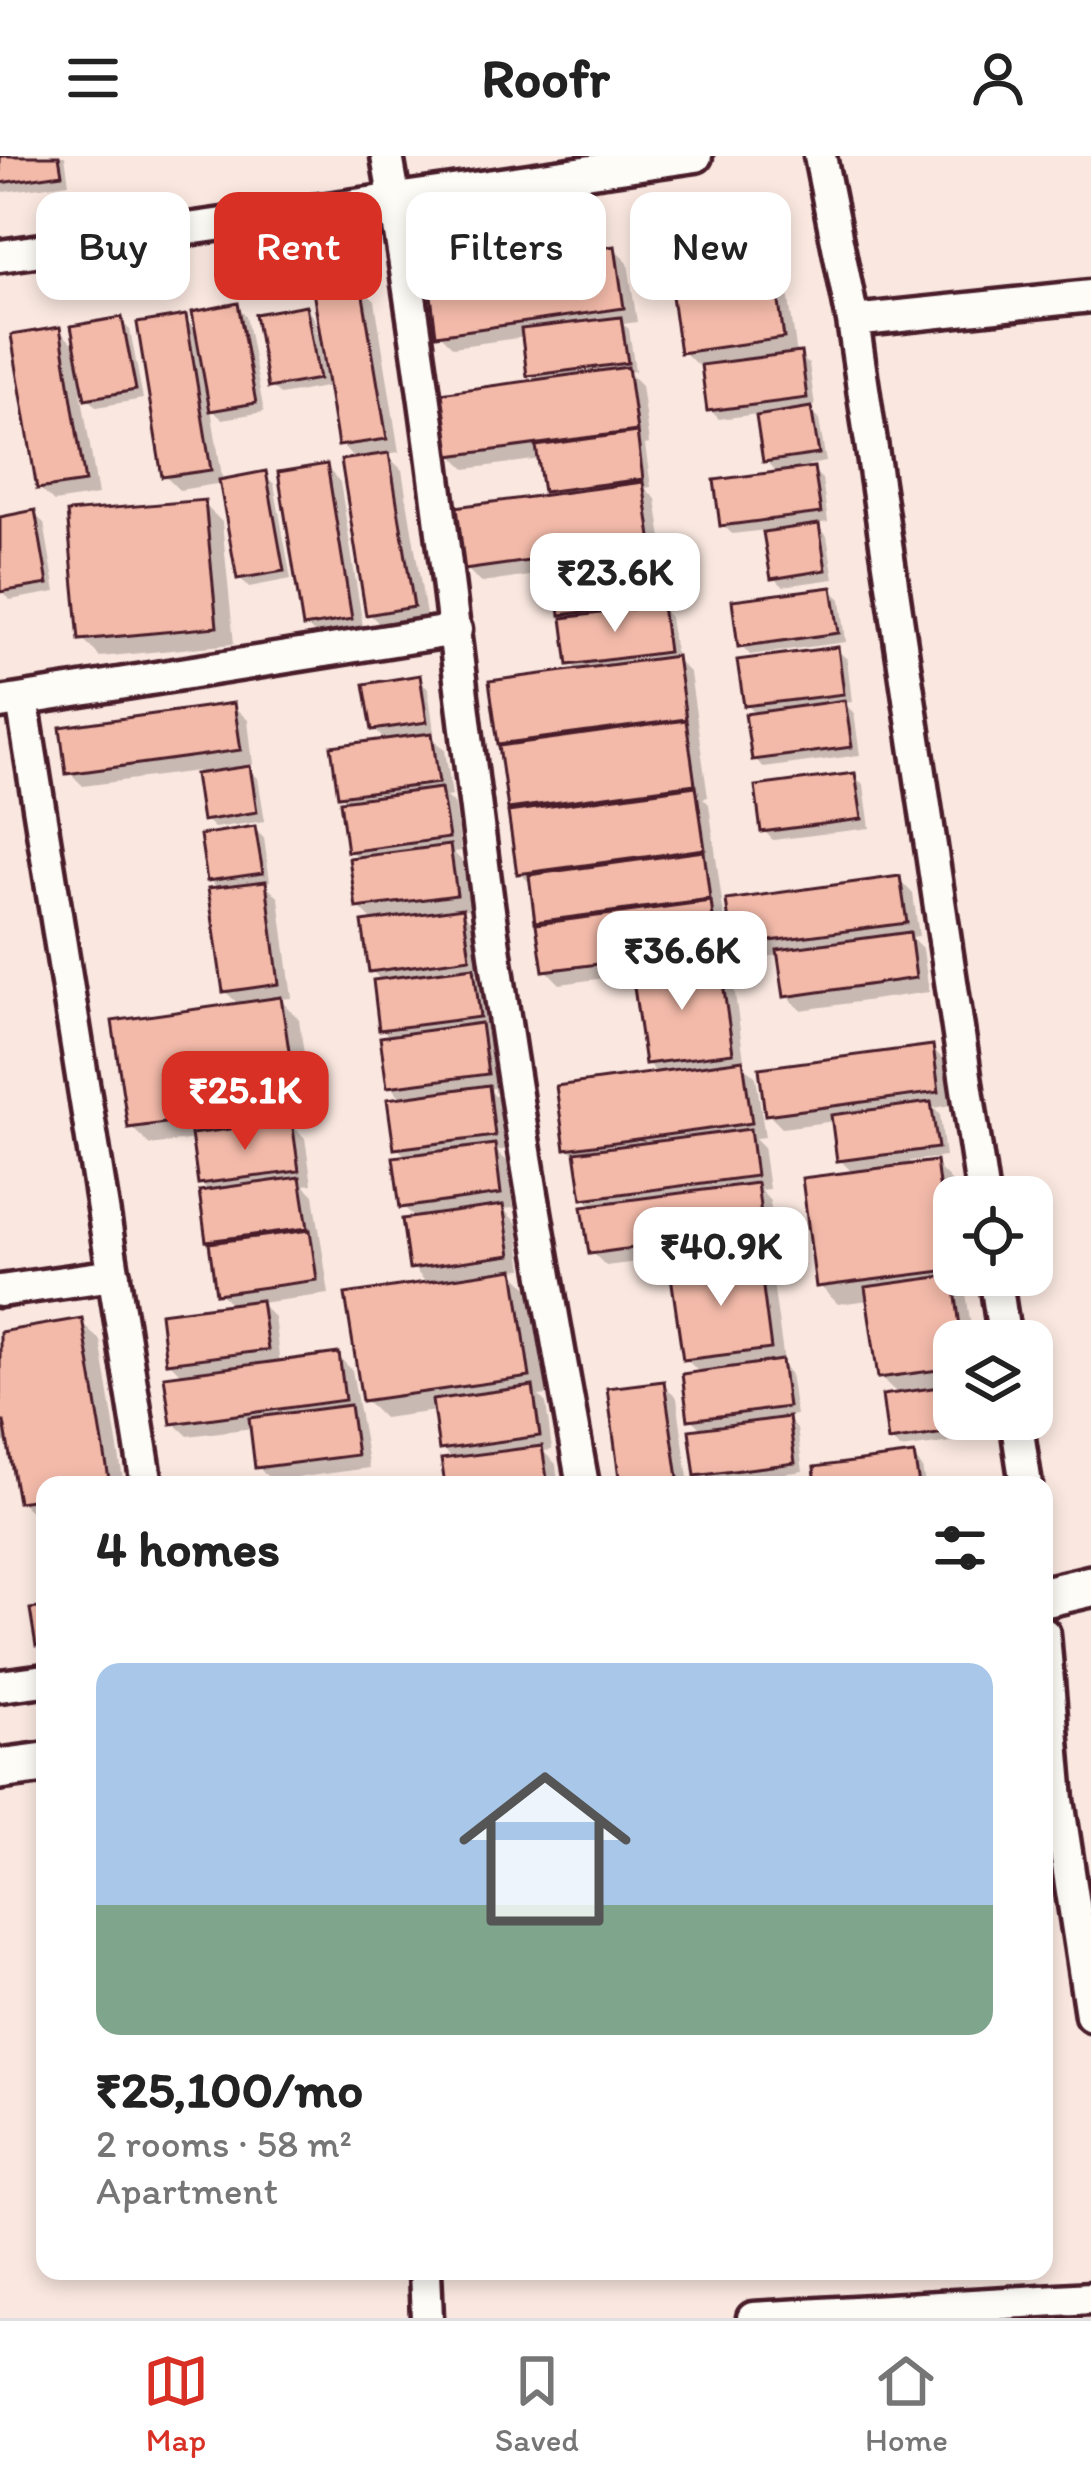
<!DOCTYPE html>
<html lang="en">
<head>
<meta charset="utf-8">
<style>
	body { margin:0; font-family:Itim,sans-serif; background:#f2f2f2; color:#222; height:100vh; display:flex; flex-direction:column; font-size:45px; white-space:nowrap }
	* { box-sizing:border-box; margin:0 }
	p { font-size:39px; color:#767676 }
	.icon { flex:none; width:66px; height:66px; fill:none; stroke:currentColor; stroke-width:2; stroke-linecap:round; stroke-linejoin:round }
	.map { position:relative; flex:1; overflow:hidden }
	.side { position:absolute; left:36px; top:1320px; width:1017px; height:804px; display:flex; flex-direction:column; background:#fff; border-radius:24px; box-shadow:0 6px 18px #0003 }
	.side>* { flex:none }
	.top-card { position:absolute; left:36px; top:36px; width:1020px; height:108px; display:flex; gap:24px }
	.tools { position:absolute; left:933px; top:1020px; display:grid; gap:24px }
	.tools a { display:grid; place-items:center; width:120px; height:120px; border-radius:24px; background:#fff; box-shadow:0 6px 18px #0003; font-size:60px }
	.price { position:absolute; translate:-50% -102px; padding:0 27px; border-radius:24px; background:#fff; color:#222; font-size:39px; line-height:78px; filter:drop-shadow(0 3px 6px #0008) }
	.price::after { content:''; position:absolute; left:50%; top:72px; width:36px; height:27px; margin-left:-18px; background:inherit; clip-path:polygon(0 0,100% 0,50% 100%) }
	.price.current { background:#d93025; color:#fff }
	ul { padding:0; list-style:none }
	li { display:grid; align-content:center; gap:24px; height:636px; padding:0 60px }
	li+li { border-top:3px solid #e0e0e0 }
	li span { display:grid; place-items:center; height:372px; border-radius:24px; color:#555 }
	li>.icon { margin-inline-start:auto }
	span .icon { width:216px; height:216px; fill:#fffc; stroke-width:1 }
	li b { font-size:51px }
	h2 { display:flex; justify-content:space-between; align-items:center; height:144px; padding:0 60px; font-size:51px }
	.chip { padding:0 42px; border-radius:24px; background:#fff; box-shadow:0 6px 18px #0003; font-size:42px; line-height:108px }
	.chip.current { background:#d93025; color:#fff }
	header { display:flex; justify-content:space-between; align-items:center; height:156px; padding:0 60px; background:#fff; font-size:54px; font-weight:700 }
	.menu { display:flex; justify-content:space-around; align-items:center; height:168px; border-top:3px solid #e0e0e0; background:#fff; font-size:33px; color:#767676 }
	.menu a { display:grid; justify-items:center; gap:6px }
	.menu .current { color:#d93025 }
	.map>svg:first-child { display:block }
	.shadow { fill:#0003 }
	.building { fill:#f3baa9; stroke:#4a1f2b; stroke-width:3 }
	.lines { fill:none; stroke-linecap:round; stroke-linejoin:round }
	.minor-casing { stroke:#4a1f2b; stroke-width:39 }
	.tertiary-casing { stroke:#4a1f2b; stroke-width:48 }
	.minor { stroke:#fdfcf7; stroke-width:30 }
	.tertiary { stroke:#fdfcf7; stroke-width:39 }
</style>
</head>
<body>
<header><svg class="icon" aria-label="menu" viewBox="0 0 24 24"><path d="M4 6h16M4 12h16M4 18h16"/></svg>Roofr<svg class="icon" aria-label="person" viewBox="0 0 24 24"><circle cx="12" cy="8" r="4"/><path d="M4 21q1-7 8-7t8 7"/></svg></header>
<div class="map">
<svg width="1091" height="2162" viewBox="0 0 1091 2162">
	<rect width="100%" height="100%" fill="#fae8e0"/>
	<filter id="ink" filterUnits="userSpaceOnUse"><feTurbulence type="fractalNoise" baseFrequency=".00833" numOctaves="2"/><feDisplacementMap in="SourceGraphic" scale="24" xChannelSelector="R" yChannelSelector="G"/><feConvolveMatrix kernelMatrix="1 2 1 2 8 2 1 2 1" color-interpolation-filters="sRGB"/></filter>
	<g filter="url(#ink)">
		<path class="shadow" d="M 0,0 L 65,0 L 69,27 L 4,36 L 0,31 Z
			M 614,93 L 628,107 L 637,166 L 623,168 L 629,173 L 635,215 L 628,216 L 641,229 L 649,288 L 645,289 L 651,331 L 645,332 L 656,343 L 665,402 L 653,403 L 662,412 L 668,455 L 664,455 L 670,461 L 676,503 L 690,517 L 708,641 L 703,642 L 709,648 L 730,806 L 718,808 L 733,823 L 745,911 L 756,921 L 765,981 L 755,982 L 763,990 L 769,1033 L 760,1034 L 770,1045 L 776,1088 L 606,1110 L 592,1096 L 595,1052 L 585,1042 L 579,1003 L 568,991 L 659,919 L 647,907 L 635,818 L 560,828 L 546,814 L 544,770 L 538,764 L 534,731 L 520,717 L 517,658 L 511,652 L 493,528 L 579,516 L 571,507 L 569,464 L 563,458 L 557,416 L 481,427 L 467,413 L 552,341 L 546,334 L 541,303 L 466,313 L 452,299 L 538,227 L 530,218 L 525,181 L 453,191 L 439,177 Z
			M 770,94 L 784,108 L 797,199 L 809,208 L 815,250 L 807,251 L 819,264 L 826,306 L 808,309 L 822,323 L 828,366 L 815,368 L 827,380 L 834,423 L 783,430 L 773,421 L 766,374 L 732,378 L 723,369 L 779,318 L 766,305 L 758,258 L 719,263 L 710,254 L 704,208 L 697,209 L 683,195 Z
			M 360,131 L 375,145 L 399,296 L 386,298 L 402,314 L 427,465 L 383,472 L 369,457 L 357,305 L 341,288 L 331,230 L 280,239 L 271,230 L 305,152 L 314,162 L 317,177 L 323,176 Z
			M 237,151 L 246,160 L 264,256 L 222,263 L 211,253 L 223,326 L 265,319 L 274,328 L 291,423 L 249,431 L 240,422 L 223,327 L 179,334 L 165,320 L 184,162 L 198,176 Z
			M 121,165 L 130,174 L 143,243 L 97,251 L 81,235 L 98,339 L 54,346 L 39,332 L 59,174 L 79,194 Z
			M 326,311 L 340,326 L 364,477 L 320,483 L 306,469 Z
			M 203,347 L 222,366 L 234,488 L 100,501 L 82,482 Z
			M 34,358 L 44,367 L 56,436 L 10,444 L 0,431 L 0,364 Z
			M 831,434 L 841,443 L 846,486 L 750,499 L 741,489 Z
			M 837,494 L 847,503 L 852,546 L 844,547 L 854,557 L 860,599 L 764,612 L 755,603 L 757,559 L 747,549 Z
			M 419,523 L 428,532 L 434,575 L 427,576 L 445,594 L 452,640 L 446,641 L 455,649 L 461,695 L 453,696 L 463,706 L 470,753 L 460,754 L 476,770 L 483,816 L 475,817 L 487,828 L 493,874 L 485,875 L 494,885 L 500,931 L 488,933 L 502,947 L 508,993 L 496,995 L 508,1006 L 514,1052 L 503,1053 L 517,1067 L 523,1113 L 511,1114 L 532,1135 L 547,1239 L 539,1240 L 546,1247 L 552,1294 L 543,1295 L 556,1308 L 558,1329 L 448,1329 L 454,1305 L 442,1292 L 436,1255 L 383,1262 L 365,1244 L 429,1129 L 412,1111 L 417,1064 L 403,1050 L 408,1002 L 397,992 L 404,944 L 390,930 L 391,882 L 382,873 L 383,826 L 372,815 L 375,767 L 359,751 L 360,704 L 350,694 L 349,647 L 341,639 L 387,586 L 374,573 Z
			M 233,550 L 248,564 L 253,608 L 245,609 L 258,622 L 265,665 L 214,672 L 205,663 L 197,615 L 83,630 L 69,616 Z
			M 854,620 L 864,629 L 870,672 L 773,684 L 764,675 Z
			M 254,673 L 264,682 L 270,725 L 263,726 L 279,742 L 292,842 L 279,843 L 299,863 L 314,967 L 293,970 L 305,982 L 312,1028 L 304,1029 L 314,1039 L 329,1138 L 260,1147 L 274,1161 L 280,1208 L 338,1200 L 352,1214 L 369,1312 L 272,1325 L 258,1311 L 253,1272 L 188,1280 L 173,1266 L 184,1221 L 169,1206 L 233,1150 L 219,1136 L 209,1083 L 210,1036 L 201,1027 L 195,983 L 150,989 L 131,971 L 240,850 L 225,835 L 220,734 L 210,724 Z
			M 899,723 L 913,738 L 919,780 L 911,781 L 923,793 L 929,836 L 801,854 L 786,839 L 781,799 L 749,803 L 735,789 Z
			M 932,892 L 946,906 L 952,949 L 933,952 L 940,958 L 945,1001 L 910,1005 L 911,1011 L 935,1008 L 953,1027 L 954,1119 L 965,1119 L 967,1131 L 962,1132 L 966,1137 L 973,1185 L 954,1185 L 954,1263 L 994,1263 L 996,1280 L 900,1293 L 891,1284 L 899,1239 L 880,1221 L 870,1144 L 838,1148 L 819,1129 L 854,1018 L 840,1004 L 835,965 L 782,972 L 768,958 Z
			M 758,1104 L 772,1119 L 784,1206 L 780,1207 L 790,1217 L 796,1259 L 785,1261 L 797,1273 L 803,1315 L 707,1328 L 698,1319 L 703,1275 L 691,1263 L 701,1218 L 686,1203 Z
			M 81,1166 L 100,1184 L 124,1329 L 45,1329 L 45,1362 L 39,1363 L 20,1345 L 10,1285 L 0,1287 L 0,1179 Z
			M 663,1228 L 677,1242 L 689,1329 L 623,1329 Z
			M 913,1301 L 922,1311 L 925,1329 L 819,1329 Z
			M 799,1325 L 804,1329 L 766,1329 Z"/>
		<path class="building" d="M 0,0 L 59,0 L 62,18 L 0,27 Z
			M 615,90 L 624,152 L 436,179 L 428,116 Z
			M 771,90 L 784,182 L 680,197 L 667,104 Z
			M 361,128 L 387,283 L 338,290 L 313,135 Z
			M 238,147 L 256,247 L 210,255 L 192,156 Z
			M 306,149 L 319,223 L 268,232 L 255,158 Z
			M 186,159 L 211,314 L 162,321 L 137,167 Z
			M 122,161 L 136,234 L 85,243 L 71,170 Z
			M 621,161 L 628,207 L 527,220 L 521,173 Z
			M 60,171 L 85,326 L 37,333 L 11,179 Z
			M 801,196 L 807,242 L 707,255 L 701,209 Z
			M 628,211 L 637,275 L 449,300 L 440,237 Z
			M 811,251 L 819,298 L 763,306 L 756,260 Z
			M 637,276 L 643,323 L 543,336 L 536,290 Z
			M 389,297 L 414,451 L 366,459 L 341,304 Z
			M 327,308 L 352,463 L 303,471 L 278,316 Z
			M 814,311 L 821,357 L 720,370 L 714,324 Z
			M 266,315 L 284,415 L 237,423 L 219,324 Z
			M 643,326 L 652,388 L 464,414 L 455,351 Z
			M 205,344 L 217,471 L 79,484 L 67,356 Z
			M 35,354 L 48,428 L 0,436 L 0,361 Z
			M 819,368 L 826,414 L 771,423 L 763,376 Z
			M 654,400 L 661,446 L 560,459 L 554,413 Z
			M 832,431 L 839,477 L 738,491 L 732,444 Z
			M 662,449 L 668,496 L 568,509 L 562,462 Z
			M 838,491 L 844,538 L 744,550 L 737,504 Z
			M 677,500 L 686,563 L 498,588 L 489,525 Z
			M 420,519 L 427,566 L 372,574 L 364,528 Z
			M 845,544 L 852,591 L 752,604 L 745,558 Z
			M 234,547 L 241,594 L 66,618 L 60,571 Z
			M 686,564 L 695,628 L 508,653 L 499,590 Z
			M 432,577 L 439,627 L 338,640 L 331,590 Z
			M 250,610 L 257,656 L 202,665 L 195,618 Z
			M 855,617 L 862,663 L 761,676 L 755,630 Z
			M 696,630 L 705,693 L 517,718 L 508,656 Z
			M 441,632 L 449,682 L 347,696 L 340,645 Z
			M 255,670 L 263,717 L 207,725 L 200,679 Z
			M 450,689 L 457,739 L 356,752 L 349,702 Z
			M 704,695 L 710,743 L 535,766 L 529,719 Z
			M 900,720 L 907,767 L 732,790 L 726,744 Z
			M 266,725 L 279,828 L 223,836 L 208,732 Z
			M 711,745 L 717,793 L 543,815 L 536,768 Z
			M 463,752 L 470,802 L 369,816 L 362,766 Z
			M 910,776 L 916,822 L 784,841 L 777,794 Z
			M 720,806 L 733,897 L 645,908 L 632,817 Z
			M 474,811 L 480,861 L 379,874 L 373,824 Z
			M 281,841 L 297,949 L 128,972 L 112,865 Z
			M 481,867 L 488,918 L 387,931 L 380,881 Z
			M 933,889 L 939,936 L 765,959 L 759,912 Z
			M 743,904 L 752,967 L 565,993 L 556,930 Z
			M 489,929 L 495,980 L 394,993 L 387,943 Z
			M 931,946 L 938,992 L 837,1005 L 831,959 Z
			M 292,965 L 299,1015 L 198,1028 L 191,978 Z
			M 750,973 L 756,1020 L 582,1043 L 575,996 Z
			M 495,988 L 501,1038 L 400,1052 L 393,1001 Z
			M 936,1005 L 950,1114 L 816,1131 L 802,1022 Z
			M 300,1021 L 308,1072 L 206,1085 L 199,1035 Z
			M 757,1027 L 763,1074 L 589,1098 L 582,1050 Z
			M 503,1049 L 511,1099 L 409,1113 L 402,1063 Z
			M 310,1074 L 317,1124 L 216,1138 L 209,1087 Z
			M 759,1101 L 771,1193 L 683,1204 L 670,1113 Z
			M 514,1113 L 530,1221 L 362,1245 L 345,1138 Z
			M 953,1119 L 962,1185 L 954,1185 L 954,1212 L 878,1222 L 865,1131 Z
			M 261,1144 L 268,1194 L 166,1207 L 160,1157 Z
			M 82,1162 L 110,1329 L 45,1329 L 45,1342 L 18,1346 L 4,1266 L 0,1266 L 0,1176 Z
			M 339,1197 L 345,1244 L 171,1268 L 164,1220 Z
			M 782,1204 L 788,1251 L 688,1264 L 682,1218 Z
			M 664,1225 L 679,1329 L 620,1329 L 607,1232 Z
			M 954,1229 L 954,1263 L 987,1263 L 988,1271 L 888,1285 L 882,1239 Z
			M 533,1230 L 540,1280 L 439,1294 L 432,1244 Z
			M 350,1249 L 357,1299 L 255,1312 L 249,1262 Z
			M 789,1261 L 795,1307 L 695,1320 L 689,1274 Z
			M 542,1290 L 548,1329 L 445,1329 L 441,1303 Z
			M 914,1298 L 919,1329 L 816,1329 L 814,1311 Z
			M 45,1451 L 45,1488 L 36,1490 L 30,1453 Z"/>
		<g class="lines">
			<g class="minor-casing">
				<path id="minor" d="M 387,0 C 431,247 455,498 488,747 C 514,942 548,1135 583,1329
					M 820,0 L 853,165 L 983,1041
					M 0,100 L 696,0
					M 853,165 L 1091,140
					M 22,544 L 147,1329
					M 0,547 L 456,474
					M 995,1119 L 1005,1185
					M 0,1135 L 114,1119
					M 1016,1263 L 1026,1329
					M 1044,1478 L 1058,1644 L 1091,1859
					M 0,1530 L 45,1524
					M 425,2115 L 427,2162
					M 753,2162 L 1091,2142"/>
			</g>
			<g class="tertiary-casing">
				<path id="tertiary" d="M 1044,1441 L 1091,1430
					M 0,1613 L 45,1607"/>
			</g>
			<use href="#minor" class="minor"/>
			<use href="#tertiary" class="tertiary"/>
		</g>
	</g>
</svg>
<div class="tools">
<a><svg class="icon" aria-label="locate" viewBox="0 0 24 24"><circle cx="12" cy="12" r="6"/><path d="M12 2v4M12 18v4M2 12h4M18 12h4"/></svg></a>
<a><svg class="icon" aria-label="layers" viewBox="0 0 24 24"><path d="M12 4l9 5-9 5-9-5zM3 14l9 5 9-5"/></svg></a>
</div>
<b class="price" style="left:615px;top:479px">₹23.6K</b>
<b class="price" style="left:682px;top:857px">₹36.6K</b>
<b class="price current" style="left:245px;top:997px">₹25.1K</b>
<b class="price" style="left:721px;top:1153px">₹40.9K</b>
<div class="top-card">
<a class="chip">Buy</a>
<a class="chip current">Rent</a>
<a class="chip">Filters</a>
<a class="chip">New</a>
</div>
<section class="side">
<h2>4 homes<svg class="icon" aria-label="filters" viewBox="0 0 24 24"><path d="M4 7h16M4 17h16"/><circle cx="9" cy="7" r="2"/><circle cx="15" cy="17" r="2"/></svg></h2>
<ul>
<li><span style="background:linear-gradient(#a9c7e8 65%,#7fa58c 0)"><svg class="icon" aria-label="home" viewBox="0 0 24 24"><path d="M3 11l9-7 9 7M6 9v11h12V9"/></svg></span><div><b>₹25,100/mo</b><p>2 rooms · 58 m²</p><p>Apartment</p></div></li>
</ul>
</section>
</div>
<nav class="menu">
<a class="current"><svg class="icon" aria-label="map" viewBox="0 0 24 24"><path d="M3 6l6-2 6 2 6-2v14l-6 2-6-2-6 2zM9 4v14M15 6v14"/></svg>Map</a>
<a><svg class="icon" aria-label="saved" viewBox="0 0 24 24"><path d="M7 4h10v16l-5-4-5 4z"/></svg>Saved</a>
<a><svg class="icon" aria-label="home" viewBox="0 0 24 24"><path d="M3 11l9-7 9 7M6 9v11h12V9"/></svg>Home</a>
</nav>
</body>
</html>
